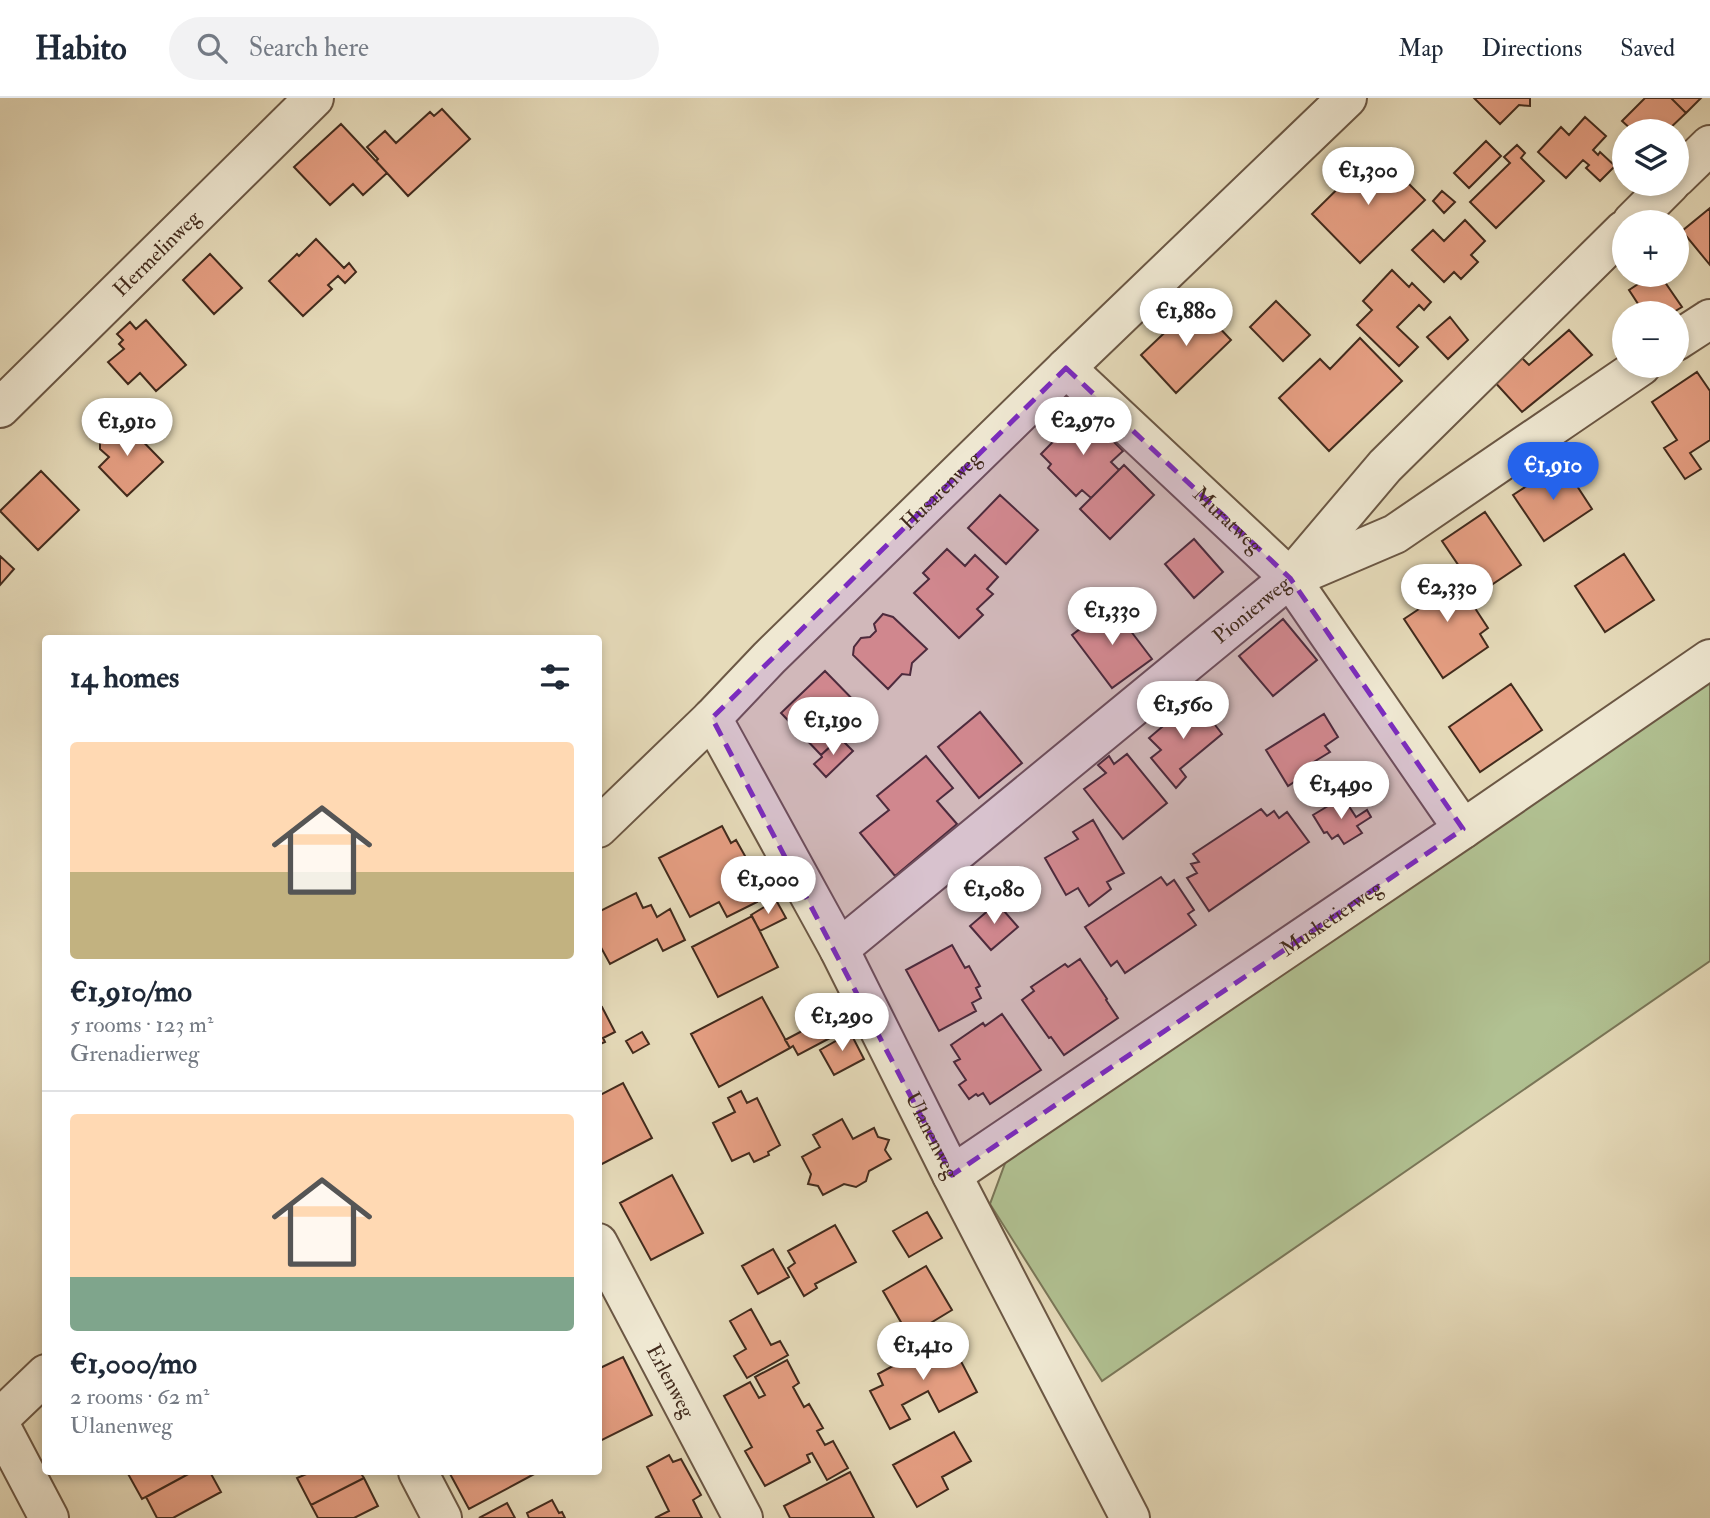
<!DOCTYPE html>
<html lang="en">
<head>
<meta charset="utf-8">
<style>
	body { margin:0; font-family:"IM FELL Double Pica",serif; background:#f2f2f3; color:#1f2937; height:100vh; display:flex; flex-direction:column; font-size:26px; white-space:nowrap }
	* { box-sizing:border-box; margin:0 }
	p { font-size:23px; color:#747a83 }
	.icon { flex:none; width:38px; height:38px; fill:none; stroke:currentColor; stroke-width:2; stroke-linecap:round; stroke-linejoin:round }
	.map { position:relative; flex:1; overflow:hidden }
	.sheet { position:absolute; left:42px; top:537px; width:560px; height:840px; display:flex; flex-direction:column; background:#fff; border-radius:7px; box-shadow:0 4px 10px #0003 }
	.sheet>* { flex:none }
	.tools { position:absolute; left:1612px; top:21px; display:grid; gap:14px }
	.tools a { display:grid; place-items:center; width:77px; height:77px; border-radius:50%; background:#fff; box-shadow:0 4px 10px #0003; font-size:35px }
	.price { position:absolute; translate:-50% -60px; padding:0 16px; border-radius:24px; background:#fff; color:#222; font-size:23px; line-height:46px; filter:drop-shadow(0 2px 4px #0008) }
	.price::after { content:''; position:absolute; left:50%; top:42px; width:21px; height:16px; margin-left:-10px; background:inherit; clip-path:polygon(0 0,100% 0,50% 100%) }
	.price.active { background:#2563eb; color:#fff }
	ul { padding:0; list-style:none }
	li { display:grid; align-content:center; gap:14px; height:371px; padding:0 28px }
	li+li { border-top:2px solid #e0e1e3 }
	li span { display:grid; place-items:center; height:217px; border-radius:7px; color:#555 }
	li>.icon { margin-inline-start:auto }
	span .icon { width:126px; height:126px; fill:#fffc; stroke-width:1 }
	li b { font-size:30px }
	h2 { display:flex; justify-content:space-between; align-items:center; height:84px; padding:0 28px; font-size:30px }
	header { display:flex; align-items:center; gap:42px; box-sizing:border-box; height:98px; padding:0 35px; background:#fff; border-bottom:2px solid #e0e1e3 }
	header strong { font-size:33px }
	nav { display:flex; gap:38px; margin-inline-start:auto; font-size:24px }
	.search { width:490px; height:63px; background:#f2f2f3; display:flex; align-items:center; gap:18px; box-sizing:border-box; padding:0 24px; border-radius:38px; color:#747a83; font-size:26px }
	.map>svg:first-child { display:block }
	.green { fill:#b1c192; stroke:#7a7658; stroke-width:2 }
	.building { fill:#e59e82; stroke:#422b1d; stroke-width:2 }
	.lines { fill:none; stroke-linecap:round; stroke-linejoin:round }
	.minor-casing { stroke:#6b5744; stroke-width:42 }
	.minor { stroke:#efe8d2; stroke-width:38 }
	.marked { fill:#7b2cbf; fill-opacity:0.2; stroke:#7b2cbf; stroke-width:5; stroke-dasharray:14 9; stroke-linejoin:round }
	.labels { text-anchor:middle; stroke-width:6; stroke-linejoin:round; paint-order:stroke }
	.street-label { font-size:21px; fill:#422b1d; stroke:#efe8d2 }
</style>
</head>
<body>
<header>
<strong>Habito</strong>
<div class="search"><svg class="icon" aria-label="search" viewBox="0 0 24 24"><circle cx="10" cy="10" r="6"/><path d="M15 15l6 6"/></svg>Search here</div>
<nav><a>Map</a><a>Directions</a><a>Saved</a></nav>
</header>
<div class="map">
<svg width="1710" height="1420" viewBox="0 0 1710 1420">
	<rect width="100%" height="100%" fill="#e6dbba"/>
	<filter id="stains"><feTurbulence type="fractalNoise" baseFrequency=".00286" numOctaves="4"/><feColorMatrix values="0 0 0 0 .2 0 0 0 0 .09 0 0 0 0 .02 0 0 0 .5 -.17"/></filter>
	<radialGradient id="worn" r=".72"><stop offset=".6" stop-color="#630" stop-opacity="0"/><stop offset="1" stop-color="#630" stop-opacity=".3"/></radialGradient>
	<path class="green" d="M 1710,576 L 1710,863 L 1102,1283 L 990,1106 L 1010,1052 Z"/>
	<path class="building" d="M 1474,0 L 1530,0 L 1530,8 L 1519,7 L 1500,26 Z
		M 1645,0 L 1671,0 L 1686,15 L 1667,33 L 1633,33 L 1622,23 Z
		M 1671,0 L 1701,0 L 1686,15 Z
		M 442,11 L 470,41 L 408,98 L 376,63 L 378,61 L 367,49 L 385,33 L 396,45 L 430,14 L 434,18 Z
		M 1585,19 L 1606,38 L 1593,52 L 1598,57 L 1600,54 L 1615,68 L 1600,83 L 1586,70 L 1589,67 L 1583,62 L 1566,80 L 1538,54 L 1561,29 L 1569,37 Z
		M 341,26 L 387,75 L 363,97 L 353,86 L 330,107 L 294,69 Z
		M 1486,43 L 1501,58 L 1469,90 L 1454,75 Z
		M 1517,47 L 1525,55 L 1521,60 L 1544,83 L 1496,130 L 1470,104 L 1510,65 L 1504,59 Z
		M 1376,53 L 1425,102 L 1360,165 L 1312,116 Z
		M 1442,93 L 1455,104 L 1444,115 L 1433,103 Z
		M 1710,110 L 1710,167 L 1682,133 Z
		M 1465,122 L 1485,143 L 1471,157 L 1478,164 L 1461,181 L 1454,174 L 1444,184 L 1412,152 L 1433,132 L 1444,143 Z
		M 316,141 L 344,170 L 349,165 L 356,174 L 345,185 L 338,178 L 328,187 L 332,191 L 303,218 L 269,183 L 297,156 L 299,158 Z
		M 210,156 L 242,190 L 214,216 L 183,182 Z
		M 1392,172 L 1409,189 L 1412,185 L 1431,204 L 1424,212 L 1419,207 L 1397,229 L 1418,249 L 1399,268 L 1357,227 L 1372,212 L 1363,203 Z
		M 1652,177 L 1660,177 L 1682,209 L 1672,215 L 1644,215 L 1629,192 Z
		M 1276,203 L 1310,237 L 1283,263 L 1250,229 Z
		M 1196,205 L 1231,242 L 1176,295 L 1141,257 Z
		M 1450,219 L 1468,242 L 1448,261 L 1427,239 Z
		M 146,222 L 186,267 L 156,293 L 140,275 L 128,286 L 108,264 L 124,251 L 119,246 L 123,242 L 117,236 L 130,224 L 136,231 Z
		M 1569,232 L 1592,257 L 1522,314 L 1492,281 L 1520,258 L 1529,267 Z
		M 1360,240 L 1402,283 L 1329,353 L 1279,300 L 1320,261 L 1330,271 Z
		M 1697,274 L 1710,293 L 1710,342 L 1690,355 L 1701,371 L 1685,381 L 1664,350 L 1677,342 L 1652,304 Z
		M 1083,313 L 1123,353 L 1111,364 L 1119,372 L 1091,400 L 1082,392 L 1076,398 L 1048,370 L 1051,366 L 1041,356 Z
		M 123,323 L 163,364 L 127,398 L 99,369 L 109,359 L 100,351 L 100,338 L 105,332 L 113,332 Z
		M 1562,365 L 1592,411 L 1544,443 L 1513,397 Z
		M 1124,367 L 1154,397 L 1110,441 L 1080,411 Z
		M 41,373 L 79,412 L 38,452 L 0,413 Z
		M 1000,397 L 1038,432 L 1006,466 L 968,430 Z
		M 1485,414 L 1521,467 L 1478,496 L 1442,443 Z
		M 1194,441 L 1223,474 L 1194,500 L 1165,466 Z
		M 947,451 L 965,468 L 975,457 L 998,479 L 987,491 L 993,496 L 977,511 L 983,517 L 959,540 L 914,495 L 929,481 L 923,475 Z
		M 1624,456 L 1654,502 L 1605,534 L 1575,488 Z
		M 0,458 L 14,471 L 0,487 Z
		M 1450,472 L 1488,530 L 1480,536 L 1488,549 L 1443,580 L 1404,521 L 1422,509 L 1412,493 L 1439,475 L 1441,478 Z
		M 1111,507 L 1152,561 L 1112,590 L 1072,537 Z
		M 883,516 L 893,519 L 927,551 L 912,565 L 910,577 L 902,576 L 888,591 L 853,557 L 854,549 L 861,540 L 870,539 L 876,533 L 874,526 Z
		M 1283,521 L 1317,562 L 1273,598 L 1239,558 Z
		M 825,573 L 866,615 L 821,657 L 781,615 Z
		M 1511,586 L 1542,632 L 1480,674 L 1449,629 Z
		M 1195,601 L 1222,636 L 1180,671 L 1186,679 L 1176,690 L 1151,660 L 1161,652 L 1149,640 Z
		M 980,614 L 1022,665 L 979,700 L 938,649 Z
		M 1324,616 L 1338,639 L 1325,648 L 1330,654 L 1312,665 L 1315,670 L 1288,688 L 1266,652 Z
		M 840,640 L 853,653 L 826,679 L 814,666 L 822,659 L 821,657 Z
		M 1127,656 L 1167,705 L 1123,741 L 1084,691 L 1106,675 L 1098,667 L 1109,658 L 1114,666 Z
		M 926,658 L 953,690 L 937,703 L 957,726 L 895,778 L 860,735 L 889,712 L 877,698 Z
		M 1343,699 L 1356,719 L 1367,712 L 1371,719 L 1357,728 L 1362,735 L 1344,746 L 1338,737 L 1332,741 L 1327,734 L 1324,735 L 1313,717 Z
		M 1261,711 L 1267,718 L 1274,713 L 1279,720 L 1287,714 L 1309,744 L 1209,813 L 1187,780 L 1197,775 L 1191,766 L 1199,764 L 1193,756 Z
		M 1093,722 L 1124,775 L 1107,784 L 1111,791 L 1089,808 L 1078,790 L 1066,797 L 1045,760 L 1078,741 L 1073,734 Z
		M 722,728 L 731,745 L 736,742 L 749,765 L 743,768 L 752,786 L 749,789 L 757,804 L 727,819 L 719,804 L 690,819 L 659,760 Z
		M 1161,779 L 1167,787 L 1174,782 L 1194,812 L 1188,816 L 1196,827 L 1125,875 L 1117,863 L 1111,868 L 1085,829 Z
		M 636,795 L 643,810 L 651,807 L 657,819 L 670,811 L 685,842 L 663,853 L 657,841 L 610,866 L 598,844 L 598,814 Z
		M 776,802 L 786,820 L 760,833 L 751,817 Z
		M 997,805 L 1018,829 L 991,852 L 970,828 Z
		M 752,818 L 778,869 L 718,899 L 692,849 Z
		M 952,847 L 965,870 L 969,868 L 980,888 L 976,890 L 981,900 L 972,905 L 976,913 L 939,933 L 906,872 Z
		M 1080,861 L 1107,901 L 1106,902 L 1118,920 L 1064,957 L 1051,939 L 1049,940 L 1022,902 L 1034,893 L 1031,889 L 1065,866 L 1068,869 Z
		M 762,899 L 790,950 L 719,989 L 691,936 Z
		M 602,909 L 615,934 L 603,940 L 605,944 L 598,947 L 598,911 Z
		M 1002,916 L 1041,972 L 990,1006 L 983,995 L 978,998 L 976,996 L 969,1001 L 959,987 L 966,982 L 954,964 L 960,961 L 951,947 L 983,925 L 985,928 Z
		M 821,923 L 830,940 L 798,957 L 793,948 L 790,950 L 785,942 Z
		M 848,930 L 864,961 L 834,977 L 820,952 L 839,941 L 837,936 Z
		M 642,934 L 649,946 L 633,955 L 626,943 Z
		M 623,985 L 652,1040 L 600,1067 L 598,1065 L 598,998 Z
		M 741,993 L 747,1005 L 757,1000 L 780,1047 L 768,1054 L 769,1057 L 754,1064 L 749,1055 L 732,1063 L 713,1025 L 735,1014 L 728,1000 Z
		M 842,1021 L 853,1041 L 874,1030 L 878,1039 L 889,1042 L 885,1052 L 891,1061 L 869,1073 L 866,1083 L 856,1089 L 844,1086 L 823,1097 L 818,1088 L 808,1086 L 811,1076 L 802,1059 L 820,1049 L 813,1037 Z
		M 672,1077 L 703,1135 L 651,1162 L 620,1105 Z
		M 927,1114 L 942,1140 L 909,1159 L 893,1133 Z
		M 835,1127 L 856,1164 L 815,1186 L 817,1190 L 804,1198 L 788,1170 L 795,1165 L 788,1153 Z
		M 773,1151 L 789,1179 L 758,1196 L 742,1168 Z
		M 926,1168 L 952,1212 L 909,1238 L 883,1193 Z
		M 751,1211 L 771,1247 L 780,1243 L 788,1257 L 747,1280 L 734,1258 L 746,1251 L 730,1223 Z
		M 933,1242 L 938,1253 L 952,1246 L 977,1294 L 939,1314 L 928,1293 L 902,1307 L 910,1321 L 890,1331 L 870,1293 L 883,1287 L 878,1276 L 904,1262 L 902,1258 Z
		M 623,1259 L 652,1317 L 598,1344 L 598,1271 Z
		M 787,1262 L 799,1285 L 793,1289 L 804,1309 L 809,1306 L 823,1330 L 817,1333 L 825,1347 L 833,1343 L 848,1370 L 827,1382 L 812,1355 L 807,1357 L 810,1364 L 765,1388 L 745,1353 L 752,1349 L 724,1298 L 750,1284 L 759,1300 L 765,1297 L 755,1279 Z
		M 954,1334 L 971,1363 L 942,1379 L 948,1391 L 917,1409 L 893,1367 Z
		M 669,1357 L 673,1364 L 681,1361 L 701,1397 L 693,1402 L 702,1420 L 655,1420 L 669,1413 L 647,1369 Z
		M 127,1374 L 192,1374 L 142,1401 Z
		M 192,1374 L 210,1374 L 221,1394 L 173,1420 L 157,1420 L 146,1399 Z
		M 311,1374 L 360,1374 L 364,1380 L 311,1407 L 297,1380 Z
		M 449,1374 L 538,1374 L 469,1411 Z
		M 850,1374 L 874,1420 L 790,1420 L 784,1408 Z
		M 364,1380 L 378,1408 L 354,1420 L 318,1420 L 311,1407 Z
		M 552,1402 L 559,1415 L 562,1414 L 565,1420 L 529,1420 L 527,1415 Z
		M 507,1405 L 515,1420 L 479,1420 Z"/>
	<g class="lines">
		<g class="minor-casing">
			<g id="minor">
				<path d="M 1676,80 L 1710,47"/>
				<path d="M 1632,124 L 1670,86"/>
				<path d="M 1676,243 L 1710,221"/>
				<path id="s1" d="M 1066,270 L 1290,480 L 1463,731"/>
				<path id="s2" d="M 0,310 L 314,0"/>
				<path d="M 1299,477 L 1395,436 L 1641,268"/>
				<path id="s3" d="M 712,620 L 839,851 L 952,1077 L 1130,1420"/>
				<path id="s4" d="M 598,730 L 712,620 L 769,560 L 1066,270 L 1347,0"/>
				<path id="s5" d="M 839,851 L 1290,480 L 1385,368 L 1624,132"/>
				<path id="s6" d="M 952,1077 L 1463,731 L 1710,561"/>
				<path id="s7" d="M 598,1145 L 743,1420"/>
				<path d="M 0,1320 L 46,1276"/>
				<path d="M 0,1327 L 49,1420"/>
				<path d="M 418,1374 L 442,1420"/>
			</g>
		</g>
		<use href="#minor" class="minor"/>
	</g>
	<path class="marked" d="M 1066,270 L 1290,480 L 1463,731 L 952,1077 L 712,620 Z"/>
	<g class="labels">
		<g class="street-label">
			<text dy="7" stroke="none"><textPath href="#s2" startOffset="220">Hermelinweg</textPath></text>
			<text dy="7" stroke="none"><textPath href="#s4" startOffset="481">Husarenweg</textPath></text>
			<text dy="7" stroke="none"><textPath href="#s1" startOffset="222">Muratweg</textPath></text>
			<text dy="7" stroke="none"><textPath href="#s5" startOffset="534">Pionierweg</textPath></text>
			<text dy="7" stroke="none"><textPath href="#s6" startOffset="458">Musketierweg</textPath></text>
			<text dy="7" stroke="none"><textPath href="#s3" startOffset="472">Ulanenweg</textPath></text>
			<text dy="7" stroke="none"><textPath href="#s7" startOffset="156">Erlenweg</textPath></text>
		</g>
	</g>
	<rect width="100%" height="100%" filter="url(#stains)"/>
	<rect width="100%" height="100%" fill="url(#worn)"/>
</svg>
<div class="tools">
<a><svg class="icon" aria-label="layers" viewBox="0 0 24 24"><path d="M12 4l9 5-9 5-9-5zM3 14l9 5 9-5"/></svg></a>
<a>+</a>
<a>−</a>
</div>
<b class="price" style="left:1368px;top:109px">€1,300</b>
<b class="price" style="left:1186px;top:250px">€1,880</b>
<b class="price" style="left:1083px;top:359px">€2,970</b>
<b class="price" style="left:127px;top:360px">€1,910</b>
<b class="price active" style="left:1553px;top:404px">€1,910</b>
<b class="price" style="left:1447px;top:526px">€2,330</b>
<b class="price" style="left:1112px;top:549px">€1,330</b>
<b class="price" style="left:1183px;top:643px">€1,560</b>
<b class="price" style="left:833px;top:659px">€1,190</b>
<b class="price" style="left:1341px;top:723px">€1,490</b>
<b class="price" style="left:768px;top:818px">€1,000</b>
<b class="price" style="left:994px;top:828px">€1,080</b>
<b class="price" style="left:842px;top:955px">€1,290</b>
<b class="price" style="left:923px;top:1284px">€1,410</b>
<section class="sheet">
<h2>14 homes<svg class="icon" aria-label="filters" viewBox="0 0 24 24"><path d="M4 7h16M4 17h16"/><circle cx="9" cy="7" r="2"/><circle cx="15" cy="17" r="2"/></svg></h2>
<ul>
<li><span style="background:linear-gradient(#ffd9b3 60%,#c2b280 0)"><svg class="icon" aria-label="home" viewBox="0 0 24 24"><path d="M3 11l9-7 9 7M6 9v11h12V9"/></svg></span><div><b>€1,910/mo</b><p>5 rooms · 123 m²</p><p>Grenadierweg</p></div></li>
<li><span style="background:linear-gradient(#ffd9b3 75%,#7fa58c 0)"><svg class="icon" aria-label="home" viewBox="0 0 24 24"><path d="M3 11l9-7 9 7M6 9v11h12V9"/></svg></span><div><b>€1,000/mo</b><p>2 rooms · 62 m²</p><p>Ulanenweg</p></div></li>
</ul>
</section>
</div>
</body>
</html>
